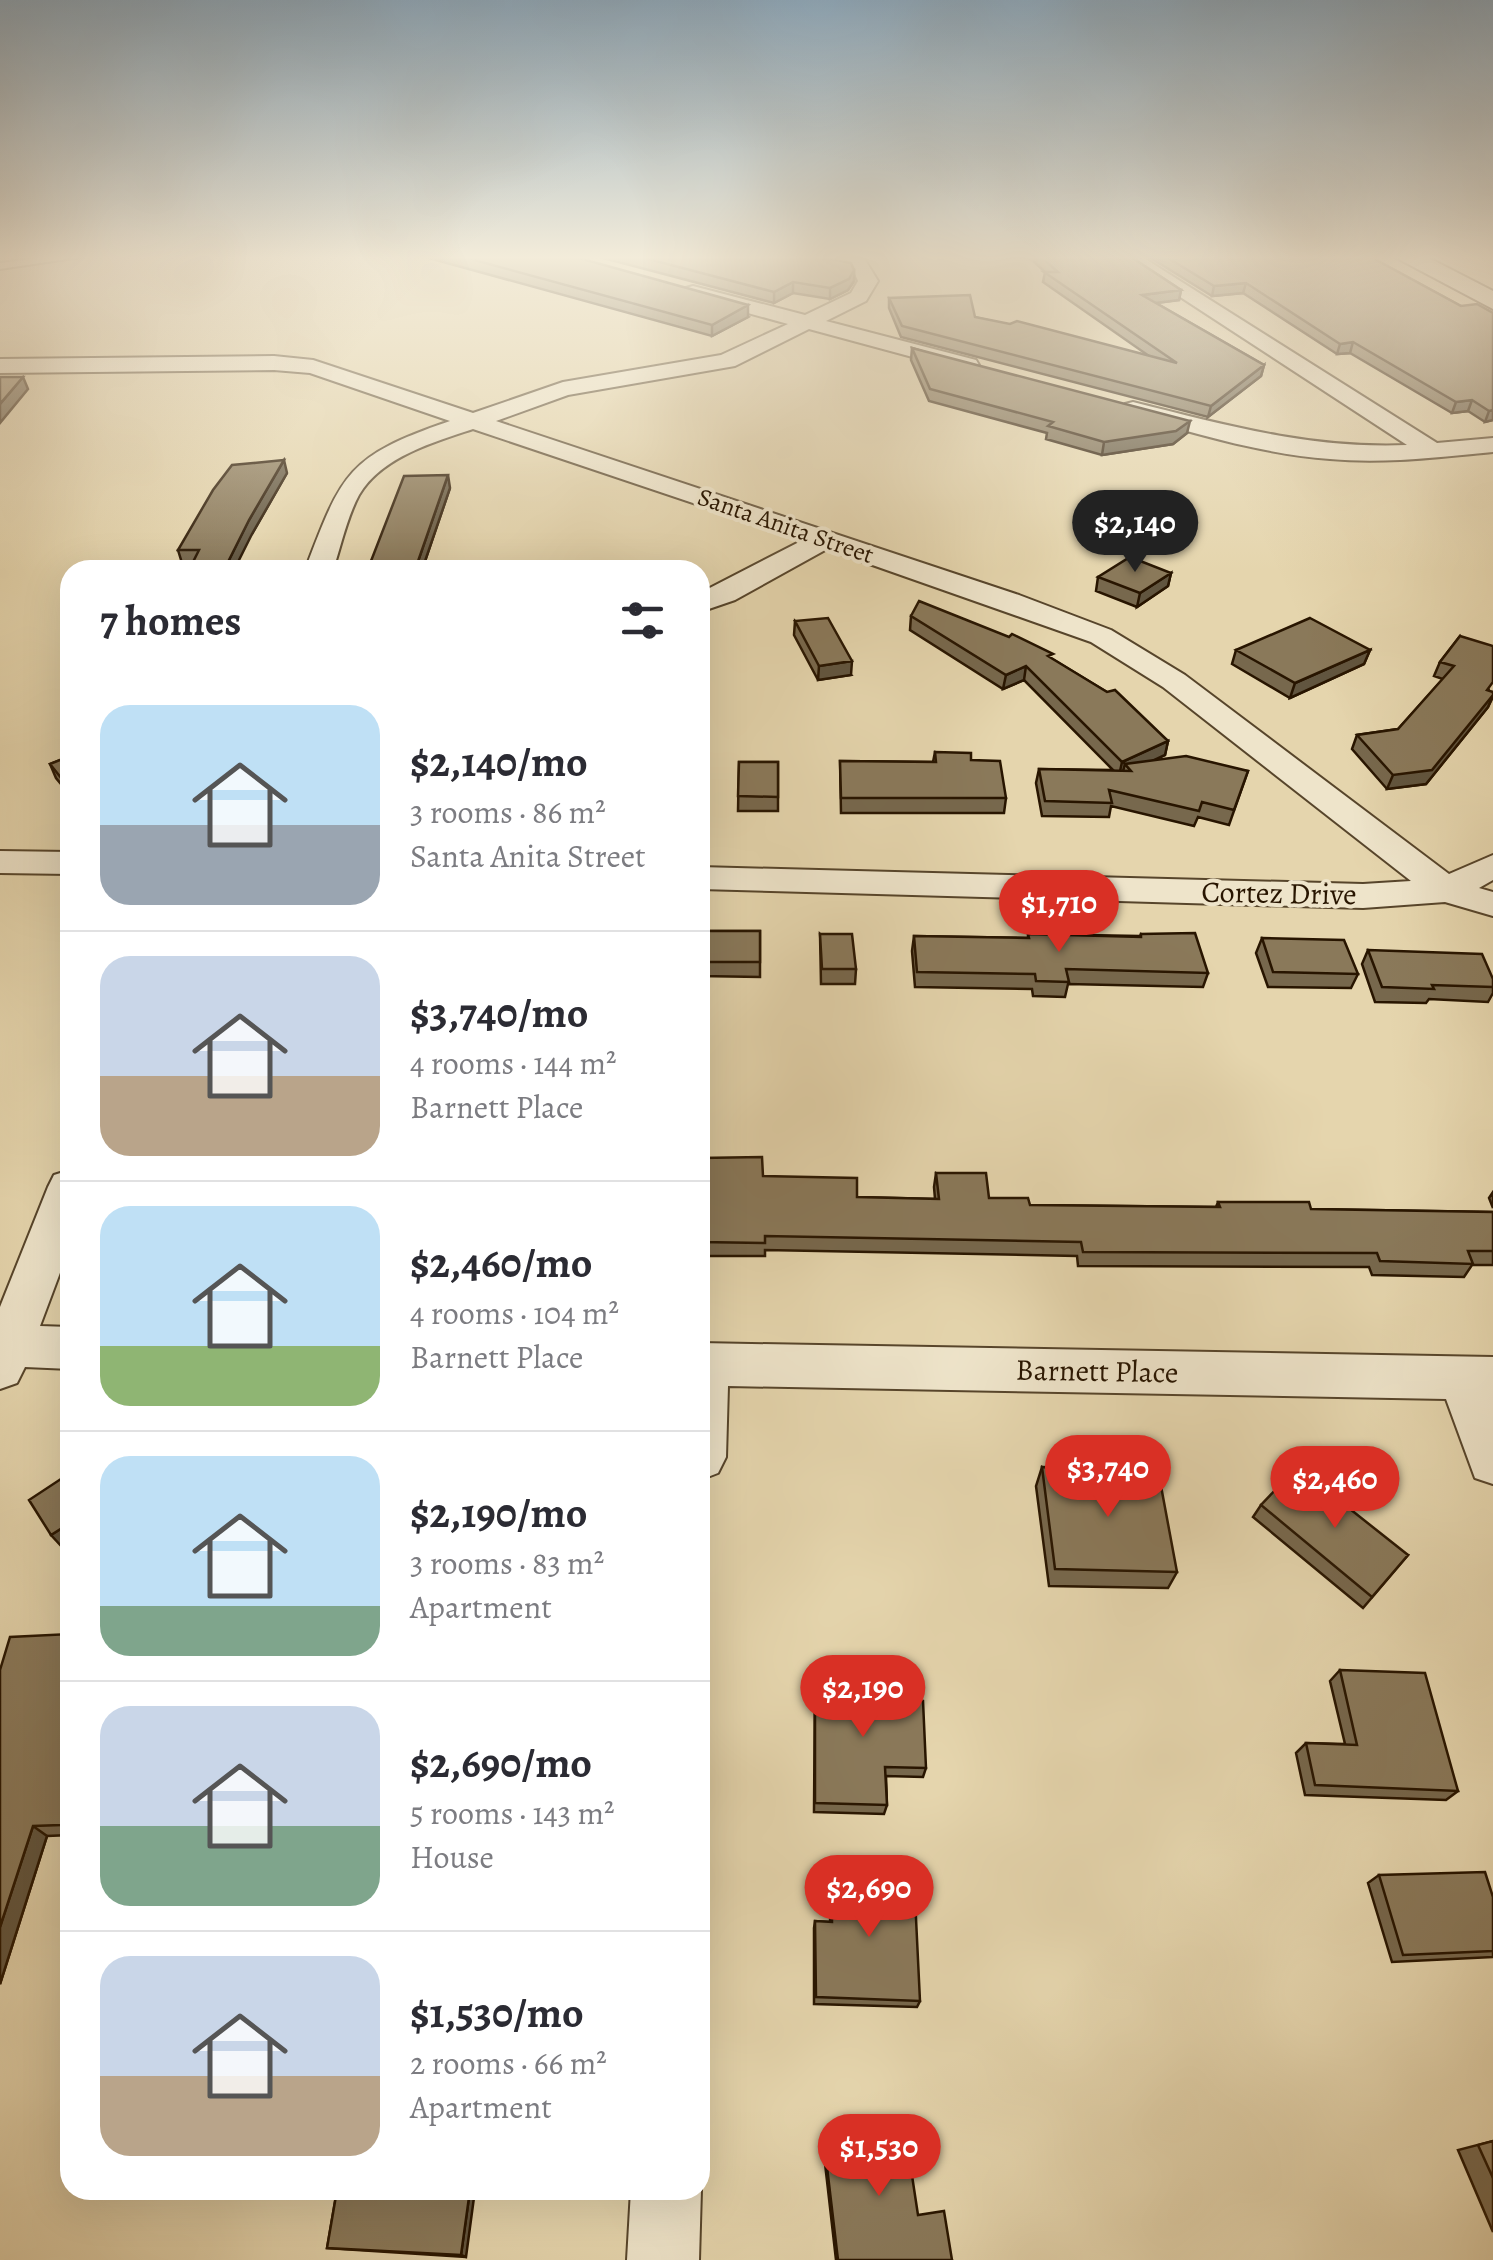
<!DOCTYPE html>
<html lang="en">
<head>
<meta charset="utf-8">
<style>
	body { margin:0; font-family:Alegreya,serif; background:#f2f2f3; color:#2b2b33; height:100vh; display:flex; flex-direction:column; font-size:38px; white-space:nowrap }
	* { box-sizing:border-box; margin:0 }
	p { font-size:32px; color:#7c7c81 }
	.icon { flex:none; width:55px; height:55px; fill:none; stroke:currentColor; stroke-width:2; stroke-linecap:round; stroke-linejoin:round }
	.map { position:relative; flex:1; overflow:hidden }
	.details { position:absolute; left:60px; top:560px; width:650px; height:1640px; display:flex; flex-direction:column; background:#fff; border-radius:30px; box-shadow:0 10px 40px #0002 }
	.details>* { flex:none }
	.price { position:absolute; translate:-50% -85px; padding:0 22px; border-radius:35px; background:#d93025; color:#fff; font-size:32px; line-height:65px; filter:drop-shadow(0 2px 5px #0008) }
	.price::after { content:''; position:absolute; left:50%; top:60px; width:30px; height:22px; margin-left:-15px; background:inherit; clip-path:polygon(0 0,100% 0,50% 100%) }
	.price.selected { background:#222; color:#fff }
	ul { padding:0; list-style:none }
	li { display:flex; align-items:center; gap:30px; height:250px; padding:0 40px }
	li+li { border-top:2px solid #e1e1e2 }
	li span { display:grid; place-items:center; flex:none; width:280px; height:200px; border-radius:30px; color:#555 }
	li>.icon { margin-inline-start:auto }
	span .icon { width:120px; height:120px; fill:#fffc; stroke-width:1 }
	li b { font-size:42px }
	h2 { display:flex; justify-content:space-between; align-items:center; height:120px; padding:0 40px; font-size:42px }
	.map>svg:first-child { display:block }
	.lines { fill:none; stroke-linecap:round; stroke-linejoin:round }
	.service-casing { stroke:#57452b; stroke-width:4 }
	.minor-casing { stroke:#57452b; stroke-width:4 }
	.secondary-casing { stroke:#281500; stroke-width:4 }
	.service { fill:#eee4ca; fill-rule:evenodd }
	.minor { fill:#eee4ca; fill-rule:evenodd }
	.secondary { fill:#eee4ca; fill-rule:evenodd }
	.wall { fill:#77684d; stroke:#281500; stroke-width:2.5 }
	.shaded-wall { fill:#61553f; stroke:#281500; stroke-width:2.5 }
	.building { fill:#8a795a; stroke:#281500; stroke-width:2.5 }
	.labels { text-anchor:middle; stroke-width:8; stroke-linejoin:round; paint-order:stroke }
	.far-street-label { font-size:25px; fill:#281500; stroke:#eee4ca }
	.street-label { font-size:30px; fill:#281500; stroke:#eee4ca }
</style>
</head>
<body>
<div class="map">
<svg width="1493" height="2260" viewBox="0 0 1493 2260">
	<rect width="100%" height="100%" fill="#e5d5ad"/>
	<filter id="stains"><feTurbulence type="fractalNoise" baseFrequency=".002" numOctaves="4"/><feColorMatrix values="0 0 0 0 .2 0 0 0 0 .09 0 0 0 0 .02 0 0 0 .5 -.17"/></filter>
	<radialGradient id="worn" r=".72"><stop offset=".6" stop-color="#630" stop-opacity="0"/><stop offset="1" stop-color="#630" stop-opacity=".3"/></radialGradient>
	<g class="lines">
		<g class="service-casing">
			<path id="service" d="M 61,255 L 94,255 L 0,269 L 0,263 Z"/>
		</g>
		<g class="minor-casing">
			<path id="minor" d="M 841,255 L 862,255 L 878,281 L 866,301 L 826,321 L 976,360 L 979,365 L 976,370 L 968,372 L 809,329 L 735,366 L 568,395 L 496,421 L 1019,595 L 1111,630 L 1185,675 L 1449,874 L 1493,855 L 1493,880 L 1479,888 L 1493,892 L 1493,916 L 1445,902 L 1363,908 L 700,889 L 700,867 L 1363,884 L 1411,881 L 1163,687 L 1091,642 L 827,549 L 735,600 L 700,612 L 700,593 L 803,540 L 473,429 C 434,442 381,457 359,495 C 347,517 341,546 333,570 L 305,570 C 342,472 348,456 450,421 L 310,373 L 274,370 L 0,373 L 0,359 L 274,356 L 313,360 L 473,413 L 563,382 L 721,355 L 788,324 L 686,296 L 686,288 L 693,286 L 805,315 L 851,293 L 858,281 L 852,267 Z
				M 1116,255 L 1139,255 L 1437,443 L 1493,438 L 1493,452 C 1439,457 1384,464 1330,459 C 1260,454 1192,432 1125,414 L 1121,409 L 1125,404 L 1133,402 C 1225,425 1311,449 1407,445 Z
				M 0,851 L 70,852 L 70,874 L 0,873 Z
				M 70,1170 L 70,1246 L 40,1326 L 70,1327 L 70,1369 L 25,1367 L 17,1383 L 0,1389 L 0,1307 L 48,1187 L 54,1175 Z
				M 700,1343 L 1493,1357 L 1493,1484 L 1475,1478 L 1446,1399 L 728,1386 L 726,1457 L 718,1473 L 700,1480 Z
				M 700,2187 L 701,2190 L 699,2260 L 627,2260 L 631,2190 L 700,2190 Z"/>
		</g>
		<g class="secondary-casing">
			<path id="secondary" d="M 1391,255 L 1423,255 L 1493,291 L 1493,309 Z"/>
		</g>
		<use href="#service" class="service"/>
		<use href="#minor" class="minor"/>
		<use href="#secondary" class="secondary"/>
	</g>
	<path class="wall" d="M 418,255 L 568,255 L 748,317 L 712,336 Z
		M 592,255 L 811,255 L 854,270 L 854,281 L 848,290 L 830,299 L 793,293 L 774,303 Z
		M 1027,255 L 1128,255 L 1181,290 L 1179,300 L 1156,303 L 1264,365 L 1261,376 L 1208,417 L 901,337 L 889,308 L 889,298 L 1149,356 L 1043,282 L 1045,272 Z
		M 1146,255 L 1367,255 L 1461,306 L 1493,313 L 1493,420 L 1485,422 L 1468,411 L 1452,413 L 1350,353 L 1337,354 L 1243,293 L 1212,296 Z
		M 912,348 L 1187,433 L 1173,444 L 1102,455 L 1046,439 L 1047,433 L 929,401 L 911,360 Z
		M 287,473 L 252,534 L 192,563 L 182,563 L 178,550 Z
		M 450,488 L 422,570 L 373,570 L 371,561 Z
		M 1171,573 L 1168,586 L 1137,607 L 1096,591 L 1098,577 Z
		M 911,616 L 1052,659 L 1107,692 L 1168,741 L 1165,755 L 1153,760 L 1248,771 L 1229,825 L 1198,817 L 1194,826 L 1111,806 L 1109,817 L 1042,816 L 1036,783 L 1039,769 L 1113,770 L 1024,680 L 1003,689 L 910,630 Z
		M 795,621 L 851,675 L 818,680 L 794,635 Z
		M 1460,636 L 1490,692 L 1493,692 L 1493,697 L 1488,707 L 1426,784 L 1387,789 L 1352,749 L 1357,735 L 1398,729 L 1443,679 L 1434,676 L 1440,662 Z
		M 1236,650 L 1370,650 L 1364,664 L 1290,698 L 1232,664 Z
		M 935,752 L 971,760 L 1006,798 L 1004,813 L 841,813 L 840,761 L 933,762 Z
		M 70,756 L 70,795 L 56,778 L 50,764 Z
		M 739,762 L 778,762 L 778,811 L 738,811 Z
		M 700,931 L 760,931 L 760,977 L 700,976 Z
		M 820,934 L 856,969 L 855,984 L 821,984 Z
		M 1028,934 L 1140,936 L 1141,934 L 1208,973 L 1203,987 L 1068,984 L 1065,997 L 1033,996 L 1032,989 L 915,987 L 912,951 L 914,936 L 1028,938 Z
		M 1262,938 L 1358,974 L 1351,988 L 1268,987 L 1256,953 Z
		M 1368,950 L 1493,979 L 1493,993 L 1488,1002 L 1429,999 L 1426,1003 L 1375,1002 L 1362,964 Z
		M 700,1158 L 763,1176 L 857,1197 L 935,1199 L 934,1187 L 936,1173 L 989,1198 L 1030,1205 L 1216,1207 L 1218,1202 L 1311,1209 L 1493,1212 L 1493,1265 L 1472,1265 L 1464,1277 L 1372,1275 L 1369,1267 L 1078,1266 L 1077,1256 L 765,1250 L 765,1256 L 700,1256 Z
		M 1493,1192 L 1493,1208 L 1489,1198 Z
		M 1042,1467 L 1177,1572 L 1168,1588 L 1049,1586 L 1036,1486 Z
		M 1261,1505 L 1408,1555 L 1363,1608 L 1253,1517 Z
		M 70,1634 L 70,1835 L 47,1836 L 0,1984 L 0,1670 Z
		M 1340,1670 L 1458,1791 L 1446,1800 L 1305,1795 L 1296,1753 L 1306,1743 L 1345,1744 L 1330,1681 Z
		M 815,1676 L 881,1699 L 926,1768 L 923,1777 L 886,1776 L 887,1805 L 884,1814 L 814,1812 Z
		M 832,1873 L 920,2001 L 917,2007 L 814,2004 L 814,1928 L 815,1921 L 830,1922 Z
		M 1379,1875 L 1493,1897 L 1493,1957 L 1392,1962 L 1368,1883 Z
		M 823,2133 L 918,2215 L 952,2260 L 836,2260 L 822,2137 Z
		M 1493,2141 L 1493,2232 L 1458,2150 Z
		M 337,2190 L 466,2257 L 327,2248 Z"/>
	<path class="shaded-wall" d="M 854,270 L 854,281 L 848,290 L 830,299 L 830,288 Z
		M 793,282 L 793,293 L 774,303 L 774,292 Z
		M 1246,283 L 1243,293 L 1212,296 L 1214,286 Z
		M 1181,290 L 1179,300 L 1140,305 L 1142,295 Z
		M 748,305 L 748,317 L 712,336 L 712,325 Z
		M 1353,342 L 1350,353 L 1337,354 L 1340,344 Z
		M 1264,365 L 1261,376 L 1208,417 L 1211,406 Z
		M 23,377 L 28,389 L 0,423 L 0,404 Z
		M 1472,400 L 1468,411 L 1452,413 L 1456,402 Z
		M 1493,410 L 1493,420 L 1485,422 L 1489,411 Z
		M 1190,421 L 1187,433 L 1173,444 L 1102,455 L 1104,442 Z
		M 284,460 L 287,473 L 252,534 L 234,570 L 224,570 L 249,520 Z
		M 448,475 L 450,488 L 422,570 L 415,570 Z
		M 1171,573 L 1168,586 L 1137,607 L 1140,593 Z
		M 1370,650 L 1364,664 L 1290,698 L 1295,683 Z
		M 852,661 L 851,675 L 818,680 L 819,666 Z
		M 1026,666 L 1024,680 L 1003,689 L 1006,675 Z
		M 1493,695 L 1488,707 L 1426,784 L 1387,789 L 1393,775 Z
		M 1168,741 L 1165,755 L 1131,771 L 1125,764 L 1122,775 L 1119,776 L 1122,762 Z
		M 70,1523 L 70,1542 L 62,1547 L 51,1535 Z
		M 70,1789 L 70,1832 L 61,1825 Z
		M 33,1826 L 47,1836 L 0,1984 L 0,1927 Z
		M 470,2190 L 475,2190 L 466,2257 L 461,2255 Z"/>
	<path class="building" d="M 456,255 L 568,255 L 748,305 L 712,325 Z
		M 633,255 L 811,255 L 851,263 L 854,270 L 849,279 L 830,288 L 793,282 L 774,292 Z
		M 1039,255 L 1128,255 L 1181,290 L 1142,295 L 1264,365 L 1211,406 L 902,326 L 889,298 L 970,295 L 975,317 L 1010,324 L 1017,321 L 1177,363 L 1044,272 L 1058,272 Z
		M 1163,255 L 1367,255 L 1461,306 L 1477,304 L 1493,313 L 1493,410 L 1489,411 L 1472,400 L 1456,402 L 1353,342 L 1340,344 L 1246,283 L 1214,286 Z
		M 912,348 L 1190,421 L 1176,431 L 1104,442 L 1048,426 L 1053,422 L 930,389 Z
		M 0,377 L 23,377 L 0,404 Z
		M 284,460 L 249,520 L 224,570 L 189,570 L 199,550 L 178,550 L 213,490 L 232,465 Z
		M 448,475 L 415,570 L 393,570 L 371,561 L 404,476 Z
		M 1130,557 L 1171,573 L 1140,593 L 1098,577 Z
		M 919,601 L 1009,637 L 1012,634 L 1053,654 L 1048,656 L 1107,692 L 1115,690 L 1168,741 L 1122,762 L 1026,666 L 1006,675 L 911,616 Z
		M 828,618 L 852,661 L 819,666 L 795,621 Z
		M 1310,618 L 1370,650 L 1295,683 L 1236,650 Z
		M 1460,636 L 1493,646 L 1493,682 L 1487,690 L 1493,692 L 1493,695 L 1432,770 L 1393,775 L 1357,735 L 1398,729 L 1454,666 L 1440,662 Z
		M 935,752 L 971,753 L 971,760 L 1000,761 L 1006,798 L 841,798 L 840,761 L 936,762 Z
		M 70,756 L 70,789 L 50,764 Z
		M 1186,756 L 1248,771 L 1234,810 L 1202,802 L 1199,811 L 1109,790 L 1112,803 L 1045,801 L 1039,769 L 1131,771 L 1125,764 Z
		M 739,762 L 778,762 L 778,797 L 738,796 Z
		M 700,931 L 760,931 L 760,962 L 700,962 Z
		M 1195,933 L 1208,973 L 1066,969 L 1069,982 L 1036,981 L 1035,974 L 917,972 L 914,936 L 1029,938 L 1028,934 L 1141,937 L 1141,934 Z
		M 820,934 L 852,934 L 856,969 L 822,969 Z
		M 1262,938 L 1344,940 L 1358,974 L 1273,972 Z
		M 1368,950 L 1482,954 L 1493,979 L 1493,987 L 1432,985 L 1434,989 L 1382,987 Z
		M 762,1157 L 763,1176 L 857,1178 L 857,1197 L 939,1199 L 936,1173 L 986,1173 L 989,1198 L 1028,1198 L 1030,1205 L 1220,1207 L 1218,1202 L 1309,1202 L 1311,1209 L 1493,1212 L 1493,1251 L 1468,1251 L 1473,1264 L 1380,1261 L 1377,1253 L 1083,1252 L 1081,1242 L 765,1236 L 765,1243 L 700,1242 L 700,1158 Z
		M 1042,1467 L 1158,1470 L 1177,1572 L 1055,1569 Z
		M 1297,1467 L 1408,1555 L 1372,1597 L 1261,1505 Z
		M 70,1473 L 70,1523 L 51,1535 L 29,1500 Z
		M 70,1634 L 70,1789 L 61,1825 L 33,1826 L 0,1927 L 0,1670 L 10,1637 Z
		M 1340,1670 L 1425,1673 L 1458,1791 L 1315,1785 L 1306,1743 L 1357,1745 Z
		M 815,1676 L 880,1678 L 881,1699 L 923,1701 L 926,1768 L 885,1767 L 887,1805 L 815,1803 Z
		M 1485,1872 L 1493,1897 L 1493,1951 L 1403,1955 L 1379,1875 Z
		M 832,1873 L 914,1877 L 920,2001 L 816,1997 L 815,1921 L 832,1922 Z
		M 904,2123 L 918,2215 L 944,2211 L 952,2260 L 838,2260 L 823,2133 Z
		M 1493,2141 L 1493,2178 L 1478,2145 Z
		M 337,2190 L 470,2190 L 461,2255 L 327,2248 Z"/>
	<linearGradient id="sky" x2="0" y2="1"><stop stop-color="#8da7b9"/><stop offset="0.45" stop-color="#f3ecda"/><stop offset="1" stop-color="#f3ecda" stop-opacity="0"/></linearGradient>
	<rect width="1493" height="572" fill="url(#sky)"/>
	<g class="labels">
		<g class="far-street-label">
			<text transform="translate(786 525) rotate(19)" y="9">Santa Anita Street</text>
		</g>
		<g class="street-label">
			<text transform="translate(1279 893) rotate(1)" y="10">Cortez Drive</text>
			<text transform="translate(1097 1371) rotate(1)" y="10">Barnett Place</text>
		</g>
	</g>
	<rect width="100%" height="100%" filter="url(#stains)"/>
	<rect width="100%" height="100%" fill="url(#worn)"/>
</svg>
<b class="price selected" style="left:1135px;top:575px">$2,140</b>
<b class="price" style="left:1059px;top:955px">$1,710</b>
<b class="price" style="left:1108px;top:1520px">$3,740</b>
<b class="price" style="left:1335px;top:1531px">$2,460</b>
<b class="price" style="left:863px;top:1740px">$2,190</b>
<b class="price" style="left:869px;top:1940px">$2,690</b>
<b class="price" style="left:879px;top:2199px">$1,530</b>
<section class="details">
<h2>7 homes<svg class="icon" aria-label="filters" viewBox="0 0 24 24"><path d="M4 7h16M4 17h16"/><circle cx="9" cy="7" r="2"/><circle cx="15" cy="17" r="2"/></svg></h2>
<ul>
<li><span style="background:linear-gradient(#bfe0f5 60%,#9aa5b1 0)"><svg class="icon" aria-label="home" viewBox="0 0 24 24"><path d="M3 11l9-7 9 7M6 9v11h12V9"/></svg></span><div><b>$2,140/mo</b><p>3 rooms · 86 m²</p><p>Santa Anita Street</p></div></li>
<li><span style="background:linear-gradient(#c9d6e8 60%,#b9a48a 0)"><svg class="icon" aria-label="home" viewBox="0 0 24 24"><path d="M3 11l9-7 9 7M6 9v11h12V9"/></svg></span><div><b>$3,740/mo</b><p>4 rooms · 144 m²</p><p>Barnett Place</p></div></li>
<li><span style="background:linear-gradient(#bfe0f5 70%,#8fb573 0)"><svg class="icon" aria-label="home" viewBox="0 0 24 24"><path d="M3 11l9-7 9 7M6 9v11h12V9"/></svg></span><div><b>$2,460/mo</b><p>4 rooms · 104 m²</p><p>Barnett Place</p></div></li>
<li><span style="background:linear-gradient(#bfe0f5 75%,#7fa58c 0)"><svg class="icon" aria-label="home" viewBox="0 0 24 24"><path d="M3 11l9-7 9 7M6 9v11h12V9"/></svg></span><div><b>$2,190/mo</b><p>3 rooms · 83 m²</p><p>Apartment</p></div></li>
<li><span style="background:linear-gradient(#c9d6e8 60%,#7fa58c 0)"><svg class="icon" aria-label="home" viewBox="0 0 24 24"><path d="M3 11l9-7 9 7M6 9v11h12V9"/></svg></span><div><b>$2,690/mo</b><p>5 rooms · 143 m²</p><p>House</p></div></li>
<li><span style="background:linear-gradient(#c9d6e8 60%,#b9a48a 0)"><svg class="icon" aria-label="home" viewBox="0 0 24 24"><path d="M3 11l9-7 9 7M6 9v11h12V9"/></svg></span><div><b>$1,530/mo</b><p>2 rooms · 66 m²</p><p>Apartment</p></div></li>
</ul>
</section>
</div>
</body>
</html>
